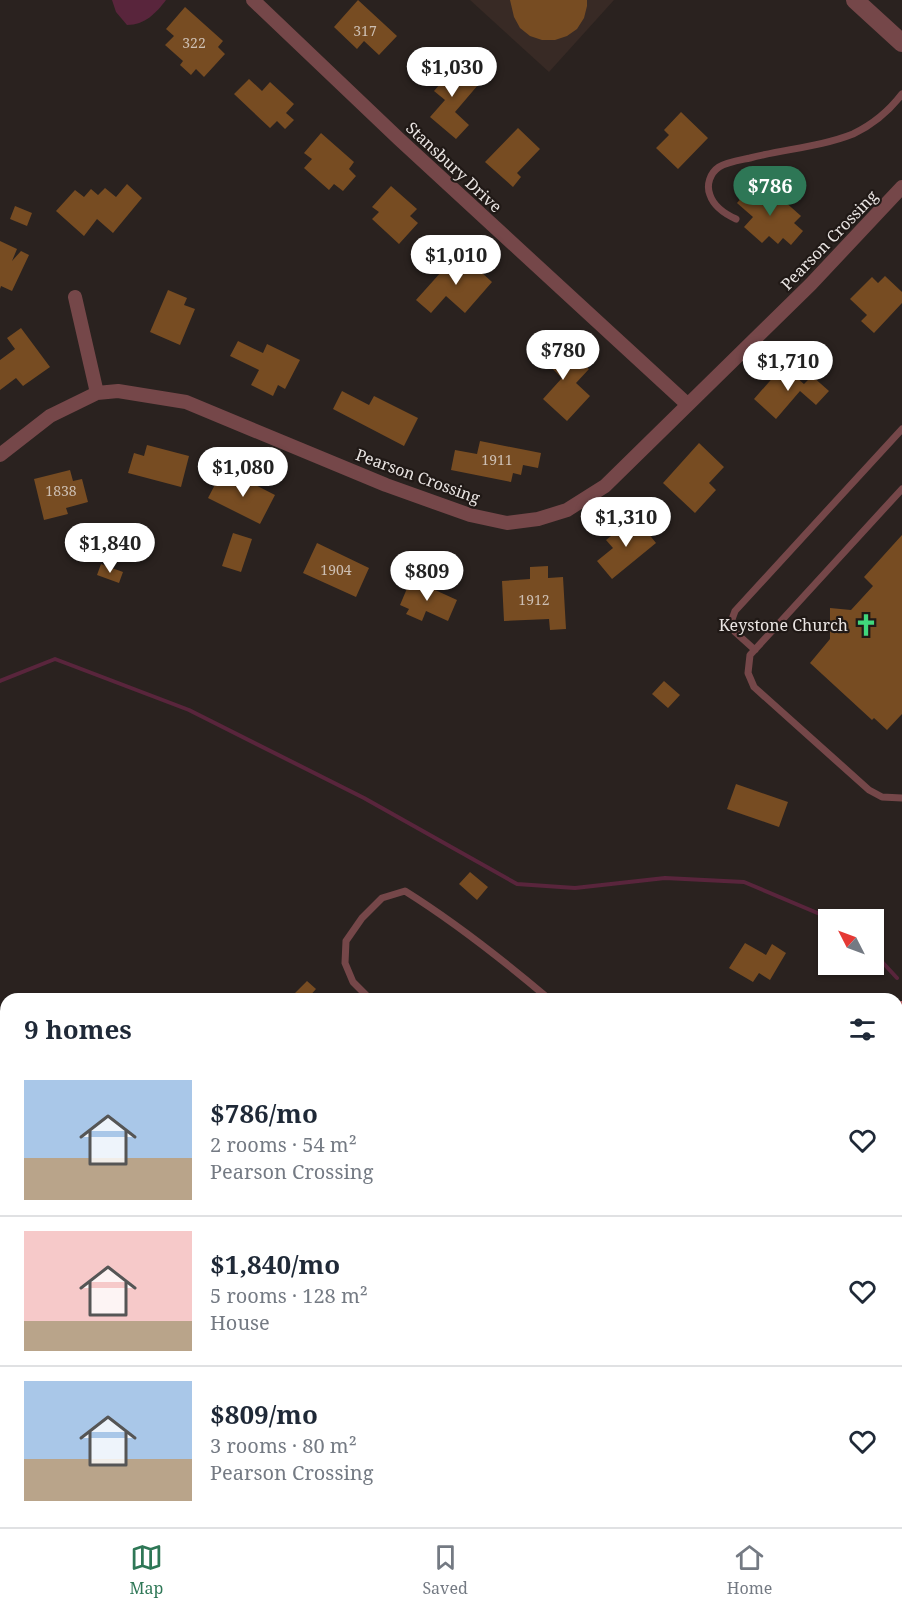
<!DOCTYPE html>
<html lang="en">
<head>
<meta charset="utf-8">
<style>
	body { margin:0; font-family:"Noto Serif",serif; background:#f6f6f7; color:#1f2937; height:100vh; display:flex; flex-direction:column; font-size:22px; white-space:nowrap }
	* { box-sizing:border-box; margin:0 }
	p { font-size:20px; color:#747a83 }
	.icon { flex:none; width:33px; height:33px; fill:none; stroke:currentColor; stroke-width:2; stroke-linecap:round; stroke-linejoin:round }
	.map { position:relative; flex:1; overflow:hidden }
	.sheet { position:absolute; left:0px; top:993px; width:903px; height:534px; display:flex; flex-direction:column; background:#fff; border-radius:18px 18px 0 0; box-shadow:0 2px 4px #0004 }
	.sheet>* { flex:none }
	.needle { width:39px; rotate:312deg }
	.buttons { position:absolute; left:818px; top:909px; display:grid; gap:12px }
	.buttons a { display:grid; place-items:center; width:66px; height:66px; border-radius:0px; background:#fff; box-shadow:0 2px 4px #0004; font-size:30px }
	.price { position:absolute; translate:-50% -51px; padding:0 14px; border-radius:21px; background:#fff; color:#222; font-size:20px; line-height:39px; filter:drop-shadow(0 2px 3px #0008) }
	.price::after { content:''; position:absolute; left:50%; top:36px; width:18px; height:14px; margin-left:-9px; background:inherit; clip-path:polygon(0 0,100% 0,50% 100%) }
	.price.current { background:#2e7756; color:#fff }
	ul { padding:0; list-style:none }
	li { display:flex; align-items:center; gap:18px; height:150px; padding:0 24px }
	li+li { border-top:2px solid #e0e1e3 }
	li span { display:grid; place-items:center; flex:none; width:168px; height:120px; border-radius:0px; color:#555 }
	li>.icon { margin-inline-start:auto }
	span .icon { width:72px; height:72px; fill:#fffc; stroke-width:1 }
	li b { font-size:26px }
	h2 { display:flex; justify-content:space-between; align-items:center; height:72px; padding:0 24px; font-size:26px }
	.tab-bar { display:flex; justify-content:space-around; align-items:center; height:84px; border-top:2px solid #e0e1e3; background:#fff; font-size:16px; color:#747a83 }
	.tab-bar a { display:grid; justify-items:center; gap:3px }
	.tab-bar .current { color:#2e7756 }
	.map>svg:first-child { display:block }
	.built { fill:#382a25 }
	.water { fill:#59253c }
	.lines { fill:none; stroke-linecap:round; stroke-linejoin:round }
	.stream { stroke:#59253c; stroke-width:4 }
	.building { fill:#774c22 }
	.service { stroke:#754749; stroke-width:7 }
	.minor { stroke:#754749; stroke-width:14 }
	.tertiary { stroke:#754749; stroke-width:18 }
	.primary { stroke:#c4666c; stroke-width:18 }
	.labels { text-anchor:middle; stroke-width:4.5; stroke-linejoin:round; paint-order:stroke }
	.number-label { font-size:14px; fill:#cdbfb3 }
	.street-label { font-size:16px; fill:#eae5e3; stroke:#201916 }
	.poi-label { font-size:16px; fill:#eae5e3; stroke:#201916; text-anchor:end }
</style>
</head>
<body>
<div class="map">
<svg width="902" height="1527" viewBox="0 0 902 1527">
	<rect width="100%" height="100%" fill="#2a221f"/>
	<path class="built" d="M 470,0 L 614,0 L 549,72 Z"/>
	<path class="water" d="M 112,0 L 166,0 C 156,13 145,25 127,25 L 116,12 Z"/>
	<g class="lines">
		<path class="stream" d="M 0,681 L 55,659 L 189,710 L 364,798 L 517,884 L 575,888 L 665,878 L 744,882 L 834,920
			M 873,952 L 897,978"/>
	</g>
	<path class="building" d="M 358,0 L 397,36 L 379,55 L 364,41 L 357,49 L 334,27 Z
		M 510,0 L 587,0 L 587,6 L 584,18 L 577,29 L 567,36 L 555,40 L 542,40 L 530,36 L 520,28 L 514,17 Z
		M 185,7 L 223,41 L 218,47 L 225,54 L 204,77 L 196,69 L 191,75 L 180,65 L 183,61 L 165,45 L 174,36 L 166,29 Z
		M 448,59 L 478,85 L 455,112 L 469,125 L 456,139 L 430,117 L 445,100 L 434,91 L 441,83 L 433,76 Z
		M 249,79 L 262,91 L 270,82 L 294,104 L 286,113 L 294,120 L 285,129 L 277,121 L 270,128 L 234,94 Z
		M 681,112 L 708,138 L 678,169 L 656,148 L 669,135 L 664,130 Z
		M 518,128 L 540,149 L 517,173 L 521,177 L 513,187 L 485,162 Z
		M 321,133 L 354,162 L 349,169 L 356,176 L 343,191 L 334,184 L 329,190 L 304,168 L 312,159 L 304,153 Z
		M 127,184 L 142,198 L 113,233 L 97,219 L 84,236 L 56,211 L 75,190 L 84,197 L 91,189 L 98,195 L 105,188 L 116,197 Z
		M 391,186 L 417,209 L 410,216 L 418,223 L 399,244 L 372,219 L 379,212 L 372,207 Z
		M 752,186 L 767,199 L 774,192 L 801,216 L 794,223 L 803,231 L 791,245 L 783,238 L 778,244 L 769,236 L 762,243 L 744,227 L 753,217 L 737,203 Z
		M 15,206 L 32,213 L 27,226 L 10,219 Z
		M 0,241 L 17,249 L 12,261 L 21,251 L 29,255 L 12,291 L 1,286 L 0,289 Z
		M 459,252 L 492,282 L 465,313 L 446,296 L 431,313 L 416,300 Z
		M 885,276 L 902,292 L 902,303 L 874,333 L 861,321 L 867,315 L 850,299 L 872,277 L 878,283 Z
		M 168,290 L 187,298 L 184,305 L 195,309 L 180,345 L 150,332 Z
		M 21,328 L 50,367 L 23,386 L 16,378 L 0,390 L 0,360 L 15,349 L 7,338 Z
		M 541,337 L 568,362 L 574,356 L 589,369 L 576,383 L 590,396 L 567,421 L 543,399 L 562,378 L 531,348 Z
		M 238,341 L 263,353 L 267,344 L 300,360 L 285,389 L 278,385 L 273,396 L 251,385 L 259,370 L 230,356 Z
		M 783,366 L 804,384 L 812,376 L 829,391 L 816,405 L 800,391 L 776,419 L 754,399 Z
		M 342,391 L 369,405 L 374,396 L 418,418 L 404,446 L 333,409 Z
		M 480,441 L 541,453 L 538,468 L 523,465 L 521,475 L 513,473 L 511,482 L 451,470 L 455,450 L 477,454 Z
		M 699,443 L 724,467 L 709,483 L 716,490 L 695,513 L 663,483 Z
		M 147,445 L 189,456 L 181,487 L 128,473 L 134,453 L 144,456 Z
		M 70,470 L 73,481 L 82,479 L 88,502 L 66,508 L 68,514 L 44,520 L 34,479 Z
		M 219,477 L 236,485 L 240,477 L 275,495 L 260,524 L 208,498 Z
		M 635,517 L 656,543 L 612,579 L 597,561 L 613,548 L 606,540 Z
		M 233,533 L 252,539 L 241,572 L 222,566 Z
		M 902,535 L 902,714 L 887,730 L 874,718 L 872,720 L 810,663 L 830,639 L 830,608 L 851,610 L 873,586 L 864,577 Z
		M 317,543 L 369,568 L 356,597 L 303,573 Z
		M 101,564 L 123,572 L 119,583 L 97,575 Z
		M 548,566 L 548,578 L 563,577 L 566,629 L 550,630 L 549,619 L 504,621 L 502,581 L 530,579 L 530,567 Z
		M 411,579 L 457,600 L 448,621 L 426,611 L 422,621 L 406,614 L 409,609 L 400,605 Z
		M 664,681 L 680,695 L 668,708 L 652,694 Z
		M 736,784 L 788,802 L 779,827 L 727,809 Z
		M 470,872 L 488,887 L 477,900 L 459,884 Z
		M 745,943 L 766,955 L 772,944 L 786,953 L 770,980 L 759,973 L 753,982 L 729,968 Z
		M 307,981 L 316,989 L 307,999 L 302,999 L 295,993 Z"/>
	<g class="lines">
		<path class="service" d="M 736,219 C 725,214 714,207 710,195 C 706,185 710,173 719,167 C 727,162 741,160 750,158 C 784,149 820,147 853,134 C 872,125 889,111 902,94
			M 902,489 L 750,655 L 748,673 L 754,687 L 869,790 L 882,797 L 902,798
			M 755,650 L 735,632 L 731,622 L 735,611 L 902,429
			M 370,999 L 353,982 L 345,963 L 346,941 L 362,918 L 382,898 L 405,891 C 456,923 503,960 549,999
			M 0,1372 L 6,1375
			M 0,1490 L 6,1491
			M 302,1521 L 306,1527
			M 19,1527 L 25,1521
			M 629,1527 L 631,1523"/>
		<path class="minor" d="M 253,0 L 399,139 L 687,404
			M 75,297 L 97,393
			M 0,455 L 50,416 L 97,393 L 118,391 L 186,402 L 386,485 L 470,515 L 507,523 L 538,519 L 567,510 L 605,486 L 811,284 L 902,187
			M 72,1521 L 78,1527
			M 820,1521 L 825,1527
			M 867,1527 L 872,1521"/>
		<path class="tertiary" d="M 855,0 L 902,43"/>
		<path class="primary" d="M 897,1016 L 902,1010
			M 897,1056 L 902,1051
			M 418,1527 L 424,1521
			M 460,1527 L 466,1521"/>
	</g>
	<defs>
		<g id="church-bare" transform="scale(1.8)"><path d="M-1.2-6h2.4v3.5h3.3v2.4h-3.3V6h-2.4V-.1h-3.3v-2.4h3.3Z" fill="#40d77c" stroke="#201916" stroke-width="2.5" paint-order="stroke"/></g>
	</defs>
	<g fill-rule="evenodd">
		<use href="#church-bare" x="866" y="625"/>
	</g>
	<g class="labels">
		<g class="number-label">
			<text x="365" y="36">317</text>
			<text x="194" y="48">322</text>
			<text x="497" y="465">1911</text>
			<text x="61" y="496">1838</text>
			<text x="336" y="575">1904</text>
			<text x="534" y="605">1912</text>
		</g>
		<g class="street-label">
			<text transform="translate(454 167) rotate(43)" y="6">Stansbury Drive</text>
			<text transform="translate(829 240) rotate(-46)" y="6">Pearson Crossing</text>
			<text transform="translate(418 476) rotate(20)" y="6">Pearson Crossing</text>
		</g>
		<g class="poi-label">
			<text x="848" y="631">Keystone Church</text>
		</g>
	</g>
</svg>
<div class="buttons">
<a><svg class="needle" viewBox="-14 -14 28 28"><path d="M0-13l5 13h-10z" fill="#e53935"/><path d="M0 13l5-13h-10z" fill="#747a83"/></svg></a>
</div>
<b class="price" style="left:452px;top:98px">$1,030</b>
<b class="price current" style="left:770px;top:217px">$786</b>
<b class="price" style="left:456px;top:286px">$1,010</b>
<b class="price" style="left:563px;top:381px">$780</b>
<b class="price" style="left:788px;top:392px">$1,710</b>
<b class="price" style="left:243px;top:498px">$1,080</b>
<b class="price" style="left:626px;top:548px">$1,310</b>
<b class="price" style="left:110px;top:574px">$1,840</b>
<b class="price" style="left:427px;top:602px">$809</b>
<section class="sheet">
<h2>9 homes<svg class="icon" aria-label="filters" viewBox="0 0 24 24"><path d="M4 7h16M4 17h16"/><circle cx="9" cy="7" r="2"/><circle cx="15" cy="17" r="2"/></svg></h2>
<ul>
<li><span style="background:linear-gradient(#a9c7e8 65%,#b9a48a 0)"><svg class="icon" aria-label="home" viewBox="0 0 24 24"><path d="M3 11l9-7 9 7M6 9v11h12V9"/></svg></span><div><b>$786/mo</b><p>2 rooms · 54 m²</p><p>Pearson Crossing</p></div><svg class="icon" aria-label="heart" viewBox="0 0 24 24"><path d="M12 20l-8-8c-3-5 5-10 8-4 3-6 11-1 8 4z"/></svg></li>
<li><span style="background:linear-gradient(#f6c9c9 75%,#b9a48a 0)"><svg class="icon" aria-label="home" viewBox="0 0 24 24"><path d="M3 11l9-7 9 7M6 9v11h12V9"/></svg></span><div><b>$1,840/mo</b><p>5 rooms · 128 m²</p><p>House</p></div><svg class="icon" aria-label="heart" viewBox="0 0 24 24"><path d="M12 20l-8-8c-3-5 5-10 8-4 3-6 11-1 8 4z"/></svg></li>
<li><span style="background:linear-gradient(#a9c7e8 65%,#b9a48a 0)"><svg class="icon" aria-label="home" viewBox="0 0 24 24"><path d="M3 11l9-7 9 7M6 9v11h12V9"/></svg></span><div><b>$809/mo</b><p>3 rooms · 80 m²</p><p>Pearson Crossing</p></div><svg class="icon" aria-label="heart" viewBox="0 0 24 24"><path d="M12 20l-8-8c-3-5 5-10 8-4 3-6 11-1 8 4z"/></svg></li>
</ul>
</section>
</div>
<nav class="tab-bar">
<a class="current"><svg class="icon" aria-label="map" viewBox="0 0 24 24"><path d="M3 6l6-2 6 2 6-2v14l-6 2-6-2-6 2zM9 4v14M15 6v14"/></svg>Map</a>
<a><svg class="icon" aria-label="saved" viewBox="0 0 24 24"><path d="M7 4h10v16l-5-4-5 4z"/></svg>Saved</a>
<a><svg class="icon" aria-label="home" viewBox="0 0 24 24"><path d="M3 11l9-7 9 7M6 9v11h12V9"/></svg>Home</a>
</nav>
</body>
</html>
